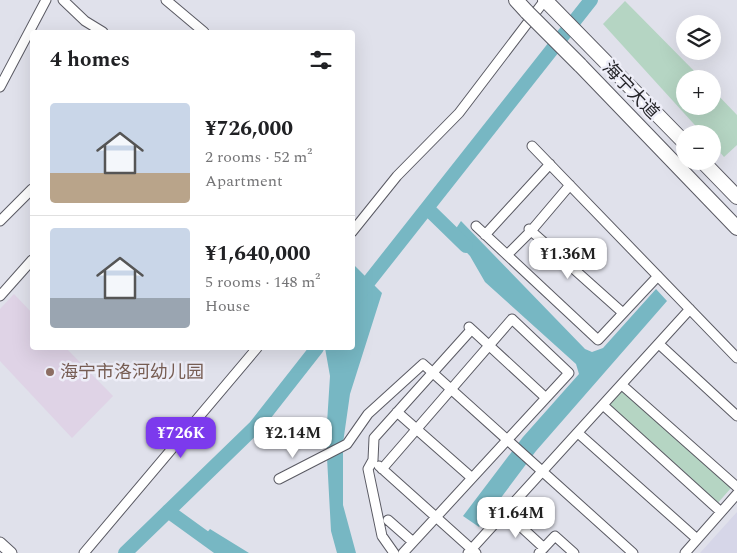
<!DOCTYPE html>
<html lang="en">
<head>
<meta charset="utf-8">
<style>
	body { margin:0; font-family:Spectral,"Noto Sans SC",serif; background:#f6f6f6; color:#202124; height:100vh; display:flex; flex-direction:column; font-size:19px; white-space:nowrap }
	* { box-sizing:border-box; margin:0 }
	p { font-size:16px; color:#757577 }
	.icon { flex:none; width:28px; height:28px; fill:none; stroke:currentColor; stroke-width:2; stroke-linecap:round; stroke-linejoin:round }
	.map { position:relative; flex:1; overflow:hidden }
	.drawer { position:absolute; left:30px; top:30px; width:325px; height:320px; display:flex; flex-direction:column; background:#fff; border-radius:5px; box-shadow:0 5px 20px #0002 }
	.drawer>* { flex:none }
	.tools { position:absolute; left:676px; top:15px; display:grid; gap:10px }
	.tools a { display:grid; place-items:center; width:45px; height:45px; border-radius:50%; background:#fff; box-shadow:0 5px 20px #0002; font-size:25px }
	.price { position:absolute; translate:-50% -42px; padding:0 11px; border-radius:10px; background:#fff; color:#222; font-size:16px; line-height:32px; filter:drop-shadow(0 1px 2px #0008) }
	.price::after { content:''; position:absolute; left:50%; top:30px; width:15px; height:11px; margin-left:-8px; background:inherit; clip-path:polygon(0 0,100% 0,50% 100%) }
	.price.current { background:#7c3aed; color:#fff }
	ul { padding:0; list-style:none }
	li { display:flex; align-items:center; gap:15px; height:125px; padding:0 20px }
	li+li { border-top:1px solid #e0e0e0 }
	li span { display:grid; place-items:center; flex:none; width:140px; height:100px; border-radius:5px; color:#555 }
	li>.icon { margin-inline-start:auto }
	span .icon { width:60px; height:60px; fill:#fffc; stroke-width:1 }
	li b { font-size:21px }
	h2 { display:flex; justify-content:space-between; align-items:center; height:60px; padding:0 20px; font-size:21px }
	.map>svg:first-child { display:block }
	.built { fill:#d6d6e8 }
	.education { fill:#dfd3e6 }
	.green { fill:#b5d5c3 }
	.water { fill:#77b7c3 }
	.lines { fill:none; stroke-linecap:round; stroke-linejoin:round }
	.river { stroke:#77b7c3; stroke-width:14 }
	.minor-casing { stroke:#5a5a63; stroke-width:11 }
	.major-casing { stroke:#5a5a63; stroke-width:13 }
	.highway-casing { stroke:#5a5a63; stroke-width:16 }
	.minor { stroke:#fff; stroke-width:9 }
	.major { stroke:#fff; stroke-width:11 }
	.highway { stroke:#fff; stroke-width:14 }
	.highway-bridge-casing { stroke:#5a5a63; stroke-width:16; stroke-linecap:butt }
	.highway-bridge { stroke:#fff; stroke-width:14 }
	.education-dot { fill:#8d6e63; stroke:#eeeef8; stroke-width:2 }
	.labels { text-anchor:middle; stroke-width:5; stroke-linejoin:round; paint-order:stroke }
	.street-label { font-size:18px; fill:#252529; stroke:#eeeef8 }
	.education-label { font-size:18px; fill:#785e54; stroke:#eeeef8; text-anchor:start }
</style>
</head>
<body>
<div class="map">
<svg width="737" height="553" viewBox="0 0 737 553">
	<rect width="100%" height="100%" fill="#e0e1eb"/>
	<path class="built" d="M 737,512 L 737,553 L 700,553 Z"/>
	<path class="education" d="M 14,294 L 32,313 L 32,348 L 66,348 L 113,396 L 72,438 L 0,361 L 0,309 Z"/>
	<path class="green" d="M 625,1 L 702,79 L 685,79 L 685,106 L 712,106 L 713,90 L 737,115 L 737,145 L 724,157 L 713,144 L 712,134 L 703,134 L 603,24 Z
		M 622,390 L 731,488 L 716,505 L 607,405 Z"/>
	<path class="water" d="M 461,221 L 585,349 L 592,352 L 603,348 L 656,289 L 667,301 L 536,451 L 479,527 L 463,516 L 523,437 L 579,374 L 576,364 L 485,282 L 470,256 L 451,236 Z
		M 353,264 L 382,293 L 350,394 L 343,443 L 343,505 L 356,553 L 337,553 L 331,531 L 326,439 L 330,376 L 325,348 L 352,348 Z
		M 210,529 L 249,553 L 215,553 L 200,541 Z"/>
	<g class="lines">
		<path class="river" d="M 427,208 L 466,246
			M 352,303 L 591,0
			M 168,511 L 226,553
			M 125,553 L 255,427 L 317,348"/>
		<g class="minor-casing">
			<path id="minor" d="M 63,0 L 85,21 L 103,32
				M 166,0 L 204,32
				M 0,87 L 46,0
				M 532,146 L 737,358
				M 0,221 L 32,189
				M 476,226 L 598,340 L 658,276
				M 529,229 L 623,313
				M 352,232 L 397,176 L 459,113 L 545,0
				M 485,235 L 550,164
				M 507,255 L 531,231 L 570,185
				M 0,296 L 32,260
				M 469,327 L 546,398
				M 659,344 L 737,416
				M 622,385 L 737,487
				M 603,405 L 721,512
				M 397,412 L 472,478
				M 578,433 L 697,539
				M 379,466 L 476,553
				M 382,469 L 512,319 L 569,373 L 403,553
				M 279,479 L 347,444 L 368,414 L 423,364 L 633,553
				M 505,512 L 544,548
				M 388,520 L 413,542
				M 84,553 L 257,348
				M 394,553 L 382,536 L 368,469 L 373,460 L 374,438 L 471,330
				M 468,553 L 690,309
				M 539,553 L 555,536 L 574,553
				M 685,553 L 737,494"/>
		</g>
		<g class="major-casing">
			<path id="major" d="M 0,543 L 11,553"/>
		</g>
		<g class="highway-casing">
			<path id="highway" d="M 516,0 L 527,12
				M 545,0 L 685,143
				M 580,65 L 737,228
				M 702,161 L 737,197"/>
		</g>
		<use href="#minor" class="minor"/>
		<use href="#major" class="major"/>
		<use href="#highway" class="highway"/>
		<g class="highway-bridge-casing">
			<path id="highway-bridge" d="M 527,12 L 580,65"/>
		</g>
		<use href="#highway-bridge" class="highway-bridge"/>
	</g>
	<circle class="education-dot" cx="50" cy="372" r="5"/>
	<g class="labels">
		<g class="street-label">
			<text transform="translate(631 90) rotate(46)" y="6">海宁大道</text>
		</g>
		<g class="education-label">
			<text x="60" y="378">海宁市洛河幼儿园</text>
		</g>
	</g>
</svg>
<div class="tools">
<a><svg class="icon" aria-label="layers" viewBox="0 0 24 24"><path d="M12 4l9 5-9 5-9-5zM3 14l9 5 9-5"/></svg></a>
<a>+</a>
<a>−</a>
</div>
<b class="price" style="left:568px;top:280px">¥1.36M</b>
<b class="price current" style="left:181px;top:459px">¥726K</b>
<b class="price" style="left:293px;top:459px">¥2.14M</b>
<b class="price" style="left:516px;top:539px">¥1.64M</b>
<section class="drawer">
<h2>4 homes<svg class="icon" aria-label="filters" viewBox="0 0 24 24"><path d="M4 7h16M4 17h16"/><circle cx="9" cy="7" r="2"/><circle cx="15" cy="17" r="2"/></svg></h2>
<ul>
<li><span style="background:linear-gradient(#c9d6e8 70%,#b9a48a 0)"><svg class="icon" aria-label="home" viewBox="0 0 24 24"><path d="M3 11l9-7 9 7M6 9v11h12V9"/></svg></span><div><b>¥726,000</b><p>2 rooms · 52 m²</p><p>Apartment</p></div></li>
<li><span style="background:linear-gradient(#c9d6e8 70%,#9aa5b1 0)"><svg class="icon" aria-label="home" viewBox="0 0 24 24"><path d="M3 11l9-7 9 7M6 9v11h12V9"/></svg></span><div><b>¥1,640,000</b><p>5 rooms · 148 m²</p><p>House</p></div></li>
</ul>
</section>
</div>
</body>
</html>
